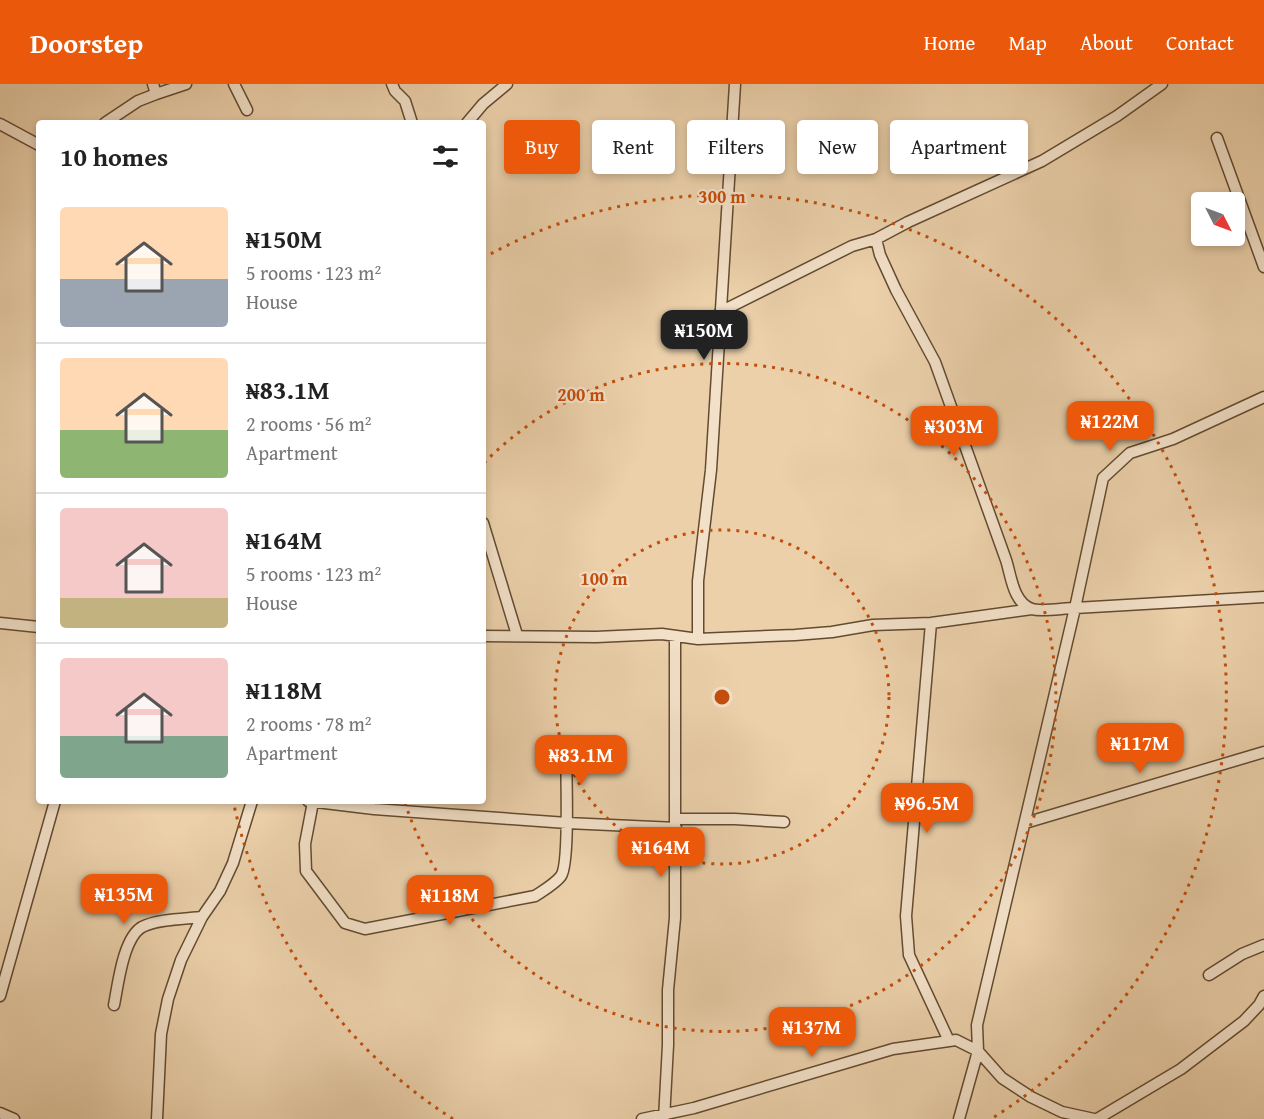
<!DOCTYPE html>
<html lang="en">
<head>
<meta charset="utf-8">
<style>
	body { margin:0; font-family:"Gentium Book Plus",serif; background:#f6f6f6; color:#222; height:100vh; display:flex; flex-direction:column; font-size:22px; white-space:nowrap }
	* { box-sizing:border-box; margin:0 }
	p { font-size:20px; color:#767676 }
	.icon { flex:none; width:33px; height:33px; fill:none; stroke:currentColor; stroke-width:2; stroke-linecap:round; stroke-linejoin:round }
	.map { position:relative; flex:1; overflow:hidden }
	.side { position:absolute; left:36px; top:36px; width:450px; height:684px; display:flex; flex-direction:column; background:#fff; border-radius:6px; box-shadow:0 3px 9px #0003 }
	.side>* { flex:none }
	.top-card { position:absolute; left:504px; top:36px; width:570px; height:54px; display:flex; gap:12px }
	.needle { width:39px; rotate:132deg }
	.tools { position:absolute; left:1191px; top:108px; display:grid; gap:12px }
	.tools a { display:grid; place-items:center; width:54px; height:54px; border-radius:6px; background:#fff; box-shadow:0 3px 9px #0003; font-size:30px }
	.price { position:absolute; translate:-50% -51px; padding:0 14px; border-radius:12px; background:#ea580c; color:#fff; font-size:20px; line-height:39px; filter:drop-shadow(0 2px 3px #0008) }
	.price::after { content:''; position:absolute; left:50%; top:36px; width:18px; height:14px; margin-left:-9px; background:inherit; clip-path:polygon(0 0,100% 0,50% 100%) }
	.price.current { background:#222; color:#fff }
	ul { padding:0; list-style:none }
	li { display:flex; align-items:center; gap:18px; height:150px; padding:0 24px }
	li+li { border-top:2px solid #e0e0e0 }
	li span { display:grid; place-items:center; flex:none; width:168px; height:120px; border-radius:6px; color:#555 }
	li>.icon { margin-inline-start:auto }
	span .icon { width:72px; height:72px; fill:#fffc; stroke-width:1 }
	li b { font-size:26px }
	h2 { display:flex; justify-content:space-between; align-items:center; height:72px; padding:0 24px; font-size:26px }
	.tag { padding:0 21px; border-radius:6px; background:#fff; box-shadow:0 3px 9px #0003; font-size:21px; line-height:54px }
	.tag.current { background:#ea580c; color:#fff }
	header { display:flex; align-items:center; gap:36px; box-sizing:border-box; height:84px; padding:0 30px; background:#ea580c; color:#fff }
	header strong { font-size:28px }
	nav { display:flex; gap:33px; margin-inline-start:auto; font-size:21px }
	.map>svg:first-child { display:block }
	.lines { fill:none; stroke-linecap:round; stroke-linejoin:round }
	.minor-casing { stroke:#634b30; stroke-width:13 }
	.minor { stroke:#f2e0c8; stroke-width:10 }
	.ring { fill:none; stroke:#c44d0b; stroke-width:3; stroke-dasharray:3 6 }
	.centre { fill:#c44d0b; stroke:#f2e0c8; stroke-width:3 }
	.ring-label { font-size:18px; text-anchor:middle; font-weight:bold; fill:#c44d0b; stroke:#f2e0c8; stroke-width:4.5; stroke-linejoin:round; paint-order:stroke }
</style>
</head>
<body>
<header>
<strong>Doorstep</strong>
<nav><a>Home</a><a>Map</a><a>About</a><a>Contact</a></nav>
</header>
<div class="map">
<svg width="1264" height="1035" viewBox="0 0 1264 1035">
	<rect width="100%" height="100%" fill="#ebd0aa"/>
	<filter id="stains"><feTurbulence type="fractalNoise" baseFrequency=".00333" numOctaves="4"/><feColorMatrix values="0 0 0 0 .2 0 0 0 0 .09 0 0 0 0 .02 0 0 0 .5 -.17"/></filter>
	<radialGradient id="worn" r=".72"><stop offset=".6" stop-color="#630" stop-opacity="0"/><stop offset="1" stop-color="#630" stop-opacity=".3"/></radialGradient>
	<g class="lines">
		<g class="minor-casing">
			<path id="minor" d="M 234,0 L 247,26
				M 392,0 L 395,7 L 405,17 L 412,39
				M 156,10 L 186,0
				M 105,39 L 138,17 L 156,10 L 153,0
				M 467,39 L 483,20 L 507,0
				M 0,40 L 39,61
				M 1217,54 L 1264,183
				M 876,155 L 880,171 L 896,206 L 935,278 L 1006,476 C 1011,491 1013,519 1032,525 C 1041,528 1064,524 1075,524 L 1103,394 L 1130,369 L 1173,355 L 1264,313
				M 720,228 L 852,162 L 876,155 L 908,138 L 1042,77 L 1117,32 L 1162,0
				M 483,439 L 517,551
				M 0,539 L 39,543
				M 931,539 L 906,832 L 909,871 L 949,957
				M 483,552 L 596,553 L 662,550 L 698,555 L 795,551 L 832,548 L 873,541 L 931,539 L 1032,525
				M 698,555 L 698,497 L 711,386 L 735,0
				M 308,717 L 374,725 L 567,739 L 676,744
				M 313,718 L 305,760 L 306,787 L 345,839 L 365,845 L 535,812 C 544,806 555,800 561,792 C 570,779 566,686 566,665
				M 676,735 L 735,735 L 784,738
				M 1025,739 L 1264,668
				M 1209,891 L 1242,870 L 1264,861
				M 0,912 L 55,717
				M 114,921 C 118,901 123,854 142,843 C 157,835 185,835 202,833
				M 0,1029 L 14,1035
				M 157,1035 L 161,950 L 168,915 L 181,876 L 202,833 L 220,807 L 233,779 L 252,717
				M 642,1035 L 694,1024 L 893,965 L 956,956 L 978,967 L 959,1035
				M 664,1035 L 668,961 L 668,906 L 675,834 L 675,554
				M 1094,1035 L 1062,1028 L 1031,1013 L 1002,994 L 978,967 L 977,941 L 1075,524 L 1264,513
				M 1097,1035 L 1181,985 L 1244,937 L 1259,921 L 1264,912"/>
		</g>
		<use href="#minor" class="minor"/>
	</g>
	<g class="ring">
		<circle cx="722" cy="613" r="167"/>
		<path d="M484 379A334 334 0 1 1 405 719"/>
		<path d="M453 1035A500 500 0 0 1 234 721M483 174A500 500 0 0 1 991 1035"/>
	</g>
	<circle cx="722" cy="613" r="9" class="centre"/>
	<g class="ring-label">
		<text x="722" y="119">300 m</text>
		<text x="581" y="317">200 m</text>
		<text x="604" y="501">100 m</text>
	</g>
	<rect width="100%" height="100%" filter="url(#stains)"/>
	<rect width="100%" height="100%" fill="url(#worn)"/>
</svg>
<div class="tools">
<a><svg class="needle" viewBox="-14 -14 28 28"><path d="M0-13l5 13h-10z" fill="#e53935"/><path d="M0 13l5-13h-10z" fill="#767676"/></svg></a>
</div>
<b class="price current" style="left:704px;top:277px">₦150M</b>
<b class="price" style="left:1110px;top:368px">₦122M</b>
<b class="price" style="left:954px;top:373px">₦303M</b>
<b class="price" style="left:1140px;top:690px">₦117M</b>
<b class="price" style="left:581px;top:702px">₦83.1M</b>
<b class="price" style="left:927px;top:750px">₦96.5M</b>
<b class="price" style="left:661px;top:794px">₦164M</b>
<b class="price" style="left:124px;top:841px">₦135M</b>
<b class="price" style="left:450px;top:842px">₦118M</b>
<b class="price" style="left:812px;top:974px">₦137M</b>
<div class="top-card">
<a class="tag current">Buy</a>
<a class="tag">Rent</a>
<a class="tag">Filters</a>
<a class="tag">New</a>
<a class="tag">Apartment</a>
</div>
<section class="side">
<h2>10 homes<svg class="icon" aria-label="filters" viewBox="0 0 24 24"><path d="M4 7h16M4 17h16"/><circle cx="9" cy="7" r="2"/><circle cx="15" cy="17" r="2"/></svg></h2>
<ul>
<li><span style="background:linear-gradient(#ffd9b3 60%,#9aa5b1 0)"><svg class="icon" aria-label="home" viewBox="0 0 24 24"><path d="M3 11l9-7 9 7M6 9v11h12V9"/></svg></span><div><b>₦150M</b><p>5 rooms · 123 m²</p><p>House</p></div></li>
<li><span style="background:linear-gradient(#ffd9b3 60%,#8fb573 0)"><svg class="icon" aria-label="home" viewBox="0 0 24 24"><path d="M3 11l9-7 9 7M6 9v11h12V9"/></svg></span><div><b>₦83.1M</b><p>2 rooms · 56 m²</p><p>Apartment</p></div></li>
<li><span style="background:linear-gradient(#f6c9c9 75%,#c2b280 0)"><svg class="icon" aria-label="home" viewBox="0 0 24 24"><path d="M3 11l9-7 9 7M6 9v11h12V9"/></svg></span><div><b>₦164M</b><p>5 rooms · 123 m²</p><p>House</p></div></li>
<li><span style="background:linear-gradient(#f6c9c9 65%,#7fa58c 0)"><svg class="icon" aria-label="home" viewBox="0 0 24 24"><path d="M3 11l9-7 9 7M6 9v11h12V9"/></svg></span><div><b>₦118M</b><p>2 rooms · 78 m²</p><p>Apartment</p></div></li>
</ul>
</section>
</div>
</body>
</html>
